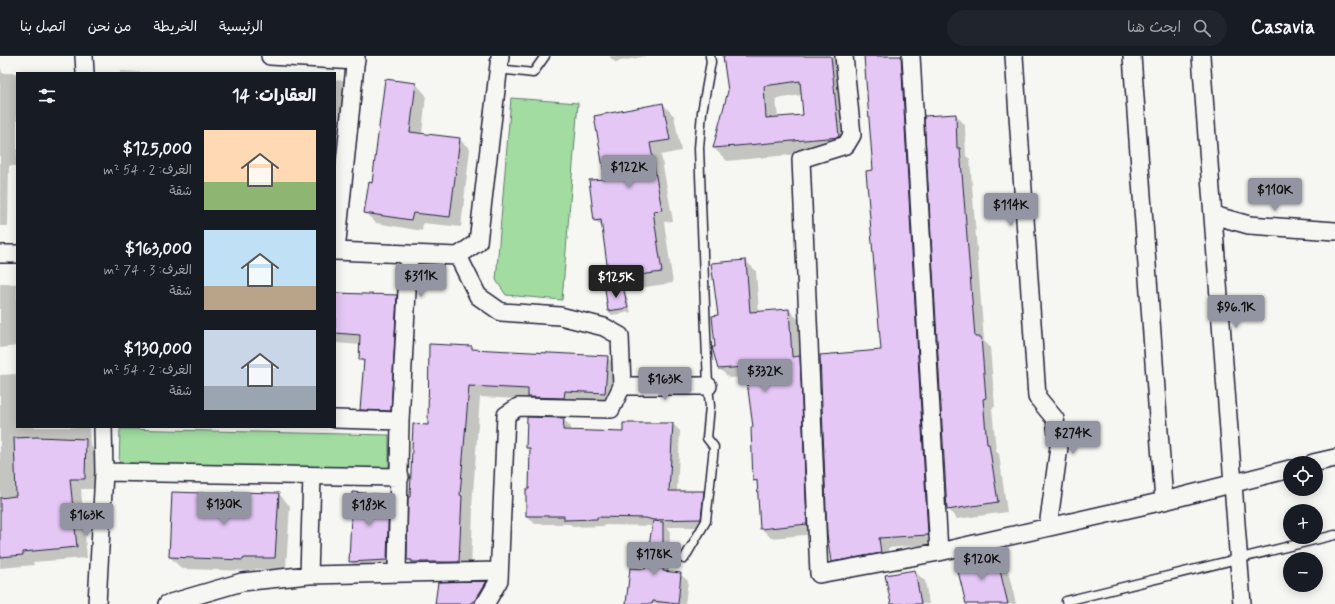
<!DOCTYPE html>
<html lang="ar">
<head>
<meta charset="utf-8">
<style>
	body { margin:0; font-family:Mynerve,"Playpen Sans Arabic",sans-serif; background:#20242c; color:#f1f3f6; direction:rtl; height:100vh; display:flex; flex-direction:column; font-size:15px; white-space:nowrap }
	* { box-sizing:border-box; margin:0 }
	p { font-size:13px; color:#9ea1a6 }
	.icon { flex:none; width:22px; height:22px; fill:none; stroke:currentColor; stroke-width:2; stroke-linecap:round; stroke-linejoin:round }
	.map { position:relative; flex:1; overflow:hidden; direction:ltr }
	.sheet { position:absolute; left:16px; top:16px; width:320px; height:356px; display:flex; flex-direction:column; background:#171b24; border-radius:0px; box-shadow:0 2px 10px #0003; direction:rtl }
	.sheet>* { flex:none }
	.fabs { position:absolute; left:1283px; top:400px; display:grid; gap:8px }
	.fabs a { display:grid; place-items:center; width:40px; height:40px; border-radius:50%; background:#171b24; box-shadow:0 2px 10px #0003; font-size:20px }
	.price { position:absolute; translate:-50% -34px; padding:0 9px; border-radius:4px; background:#9495a2; color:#111; font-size:13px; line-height:26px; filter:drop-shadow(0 1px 2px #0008) }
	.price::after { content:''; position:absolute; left:50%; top:24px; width:12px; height:9px; margin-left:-6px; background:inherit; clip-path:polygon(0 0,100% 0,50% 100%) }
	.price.active { background:#222; color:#fff }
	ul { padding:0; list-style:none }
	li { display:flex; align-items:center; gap:12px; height:100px; padding:0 20px }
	li span { display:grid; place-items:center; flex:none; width:112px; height:80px; border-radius:0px; color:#555 }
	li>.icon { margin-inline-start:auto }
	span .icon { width:48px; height:48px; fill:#fffc; stroke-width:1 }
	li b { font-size:17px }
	h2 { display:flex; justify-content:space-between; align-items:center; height:48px; padding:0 20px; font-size:17px }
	header { display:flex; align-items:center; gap:24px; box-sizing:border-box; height:56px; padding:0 20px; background:#171b24; border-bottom:1px solid #363941 }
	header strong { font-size:19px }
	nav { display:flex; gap:22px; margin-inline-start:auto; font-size:14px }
	.search { width:280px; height:36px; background:#20242c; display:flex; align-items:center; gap:10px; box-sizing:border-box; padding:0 14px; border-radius:22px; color:#9ea1a6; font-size:15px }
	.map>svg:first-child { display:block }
	.green { fill:#a2dca1; stroke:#627f6e }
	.shadow { fill:#0003; fill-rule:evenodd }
	.building { fill:#e4c7f5; stroke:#22223b; fill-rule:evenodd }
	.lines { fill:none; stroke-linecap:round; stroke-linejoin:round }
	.lane-casing { stroke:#22223b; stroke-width:11 }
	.street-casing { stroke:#22223b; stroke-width:20 }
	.lane { stroke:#f6f6f2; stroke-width:8 }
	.street { stroke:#f6f6f2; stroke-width:17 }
</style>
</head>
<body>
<header>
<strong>Casavia</strong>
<div class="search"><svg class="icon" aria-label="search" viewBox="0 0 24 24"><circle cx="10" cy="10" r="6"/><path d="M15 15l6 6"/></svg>ابحث هنا</div>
<nav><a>الرئيسية</a><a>الخريطة</a><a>من نحن</a><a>اتصل بنا</a></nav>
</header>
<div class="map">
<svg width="1335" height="548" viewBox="0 0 1335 548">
	<rect width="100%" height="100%" fill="#f6f6f2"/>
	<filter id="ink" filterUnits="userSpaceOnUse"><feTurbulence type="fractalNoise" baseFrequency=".025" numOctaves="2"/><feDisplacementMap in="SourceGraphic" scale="8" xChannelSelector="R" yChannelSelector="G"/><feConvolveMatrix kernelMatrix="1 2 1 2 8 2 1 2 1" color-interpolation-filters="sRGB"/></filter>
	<g filter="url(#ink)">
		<path class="green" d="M 511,42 L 578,47 L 562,244 L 506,239 L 496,224 Z
			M 120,373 L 389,379 L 389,418 L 119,413 Z"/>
		<path class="shadow" d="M 609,0 L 647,0 L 615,6 Z
			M 724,0 L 842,0 L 852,93 L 727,105 L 714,92 L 729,35 ZM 802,39 L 804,60 L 778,62 L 776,43 Z
			M 864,0 L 910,0 L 937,488 L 888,492 L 890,506 L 841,515 L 832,505 L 882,295 L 874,115 Z
			M 0,9 L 2,17 L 17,17 L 17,110 L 9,110 L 8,170 L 0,170 Z
			M 120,15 L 157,17 L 120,17 Z
			M 335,24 L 343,24 L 355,35 L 347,112 L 335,111 Z
			M 416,28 L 426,39 L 422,78 L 459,83 L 470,93 L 461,171 L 423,167 L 422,175 L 376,167 L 365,157 Z
			M 663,48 L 674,60 L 681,95 L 661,99 L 673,165 L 664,166 L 673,227 L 625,234 L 631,256 L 612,259 L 608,255 L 606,234 L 619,232 L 610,223 L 603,172 L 595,164 L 606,123 Z
			M 956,59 L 965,69 L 966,100 L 970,103 L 984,285 L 990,291 L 995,351 L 992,352 L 996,395 L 999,398 L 1007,456 L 957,463 L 948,453 Z
			M 746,205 L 756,215 L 759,256 L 789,254 L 799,264 L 816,478 L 771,482 L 761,472 L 758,428 L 754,424 L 754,372 L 747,321 L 729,322 L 719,312 L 716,292 L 719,260 Z
			M 0,227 L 17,228 L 17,290 L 0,292 Z
			M 335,236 L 396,240 L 407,251 L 401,365 L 372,364 L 361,353 L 364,307 L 360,303 L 361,289 L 335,287 Z
			M 471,291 L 474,294 L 607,301 L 619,313 L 617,348 L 480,341 L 472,451 L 473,452 L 471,517 L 420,515 L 408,504 L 411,442 L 429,370 Z
			M 17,294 L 17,371 L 89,371 L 90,389 L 96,395 L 96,433 L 81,433 L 87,502 L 33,506 L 34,509 L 0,512 L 0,319 L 16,318 Z
			M 563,363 L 571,371 L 571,375 L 624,377 L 673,368 L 680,375 L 677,436 L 703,436 L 711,444 L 708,471 L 667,471 L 670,474 L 669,517 L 680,518 L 688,525 L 685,548 L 627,548 L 646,514 L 653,470 L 604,469 L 605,470 L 573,471 L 570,468 L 535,468 L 527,460 L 531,396 L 527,392 Z
			M 233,437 L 279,438 L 290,450 L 286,513 L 255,513 L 255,515 L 182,513 L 170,501 Z
			M 388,440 L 400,452 L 398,516 L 361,517 L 350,505 Z
			M 996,499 L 1007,510 L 1016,548 L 967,548 Z
			M 914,515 L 925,525 L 929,548 L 892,548 Z
			M 486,526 L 494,534 L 485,548 L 436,548 L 439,527 Z"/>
		<path class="building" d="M 723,0 L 831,0 L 839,81 L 713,92 L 728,35 ZM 800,25 L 803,59 L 766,62 L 764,30 Z
			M 864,0 L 901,0 L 928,479 L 879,482 L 881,497 L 831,506 L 827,478 L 820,299 L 881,294 L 866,115 L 873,114 Z
			M 385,23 L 416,27 L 410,76 L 460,82 L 450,161 L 413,157 L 411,164 L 364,157 L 369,126 L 372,127 Z
			M 663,47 L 670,84 L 650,87 L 662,154 L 653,155 L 662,216 L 609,223 L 601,164 L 594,165 L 589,124 L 605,123 L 594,60 Z
			M 956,58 L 957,92 L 960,92 L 975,281 L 981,281 L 986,342 L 983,343 L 987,388 L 989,388 L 998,446 L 947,454 L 924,60 Z
			M 746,204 L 750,256 L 789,253 L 792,301 L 800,300 L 807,468 L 760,473 L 757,424 L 753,425 L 751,371 L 753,371 L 745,311 L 718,313 L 712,291 L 715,291 L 712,260 L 718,259 L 711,207 Z
			M 623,231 L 628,252 L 608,255 L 605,233 Z
			M 335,237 L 397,239 L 391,355 L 360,354 L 364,304 L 359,304 L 360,279 L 335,277 Z
			M 429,288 L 472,290 L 472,293 L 608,300 L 605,337 L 565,335 L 564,342 L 528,341 L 528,333 L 469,330 L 460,439 L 462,440 L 459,506 L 412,506 L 412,504 L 407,504 L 408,441 L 410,441 L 413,368 L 428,369 Z
			M 527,361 L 564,362 L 563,374 L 623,376 L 623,367 L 673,367 L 669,435 L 704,435 L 701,463 L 653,464 L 646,462 L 597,461 L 597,463 L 564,464 L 564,460 L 526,460 L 526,433 L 529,433 L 530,392 L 526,392 Z
			M 37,381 L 86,383 L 85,423 L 70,423 L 77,491 L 23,496 L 23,499 L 0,501 L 0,442 L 16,440 L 14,382 Z
			M 172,436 L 232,438 L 232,436 L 279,437 L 275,502 L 244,502 L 243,504 L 169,501 Z
			M 352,436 L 389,439 L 387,504 L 349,506 Z
			M 653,465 L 663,466 L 663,515 L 681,517 L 678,548 L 653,545 L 652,548 L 626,548 L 630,512 L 645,513 Z
			M 996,498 L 1008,548 L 966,548 L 956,507 Z
			M 915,514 L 921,548 L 891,548 L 885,519 Z
			M 487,525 L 475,544 L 469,548 L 435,548 L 438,526 Z"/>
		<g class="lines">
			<g class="lane-casing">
				<path id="lane" d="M 498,13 L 533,17 L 545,0
					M 684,503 L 706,465 L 714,391 L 707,382 L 710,350 L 708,330 L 699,92 L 702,56 L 711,6 L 710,0
					M 1066,545 L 1335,479"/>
			</g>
			<g class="street-casing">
				<path id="street" d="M 84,0 L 85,17
					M 270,0 L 356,5
					M 844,0 L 852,79 L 846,89 L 801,103 L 819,518 L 939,496 L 1164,445 L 1290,413
					M 911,0 L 939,496
					M 1014,0 L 1037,341 L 1055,363 L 1059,391 L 1048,471
					M 1132,0 L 1164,445
					M 1201,0 L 1242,548
					M 1213,159 L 1249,169 L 1335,175
					M 335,195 L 458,200 L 478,186 L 500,0
					M 336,195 L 356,0
					M 0,198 L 17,198
					M 458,200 L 478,240 L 501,256 L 560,260 L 604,271 L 620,280 L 622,330 L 611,353 L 518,351 L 506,359 L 499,524 L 487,545 L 484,548
					M 622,330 L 708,330
					M 335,363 L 400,365
					M 103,371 L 104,416 L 400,421
					M 1313,407 L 1335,402
					M 397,516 L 400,365 L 409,198
					M 309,519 L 312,420
					M 97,548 L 104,416
					M 167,548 L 242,526 L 309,519 L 499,515"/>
			</g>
			<use href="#lane" class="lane"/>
			<use href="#street" class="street"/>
		</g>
	</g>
</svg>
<div class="fabs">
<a><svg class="icon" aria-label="locate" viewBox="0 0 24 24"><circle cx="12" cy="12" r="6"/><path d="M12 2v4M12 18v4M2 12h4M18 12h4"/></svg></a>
<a>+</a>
<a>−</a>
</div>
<b class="price" style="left:629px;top:133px">$122K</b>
<b class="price" style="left:1275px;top:156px">$110K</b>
<b class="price" style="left:1011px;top:171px">$114K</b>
<b class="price" style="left:421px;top:242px">$311K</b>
<b class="price active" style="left:616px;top:243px">$125K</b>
<b class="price" style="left:1236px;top:273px">$96.1K</b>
<b class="price" style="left:765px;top:337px">$332K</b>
<b class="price" style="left:665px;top:345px">$163K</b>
<b class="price" style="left:1073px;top:399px">$274K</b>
<b class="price" style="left:224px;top:470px">$130K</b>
<b class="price" style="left:369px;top:471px">$183K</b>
<b class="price" style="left:87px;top:481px">$163K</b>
<b class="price" style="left:654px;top:520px">$178K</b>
<b class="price" style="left:982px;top:525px">$120K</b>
<section class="sheet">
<h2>العقارات: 14<svg class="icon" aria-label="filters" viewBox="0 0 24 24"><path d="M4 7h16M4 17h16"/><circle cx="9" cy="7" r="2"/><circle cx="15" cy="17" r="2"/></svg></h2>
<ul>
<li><span style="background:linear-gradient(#ffd9b3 65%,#8fb573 0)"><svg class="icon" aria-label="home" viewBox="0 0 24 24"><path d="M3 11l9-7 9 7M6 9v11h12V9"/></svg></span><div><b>$125,000</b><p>الغرف: 2 · 54 m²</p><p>شقة</p></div></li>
<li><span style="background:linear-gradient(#bfe0f5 70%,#b9a48a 0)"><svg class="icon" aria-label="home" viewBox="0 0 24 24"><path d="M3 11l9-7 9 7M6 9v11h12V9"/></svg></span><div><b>$163,000</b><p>الغرف: 3 · 74 m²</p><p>شقة</p></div></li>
<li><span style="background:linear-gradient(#c9d6e8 70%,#9aa5b1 0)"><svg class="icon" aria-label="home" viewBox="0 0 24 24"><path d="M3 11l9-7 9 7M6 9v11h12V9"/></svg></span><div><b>$130,000</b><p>الغرف: 2 · 54 m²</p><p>شقة</p></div></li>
</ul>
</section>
</div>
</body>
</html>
